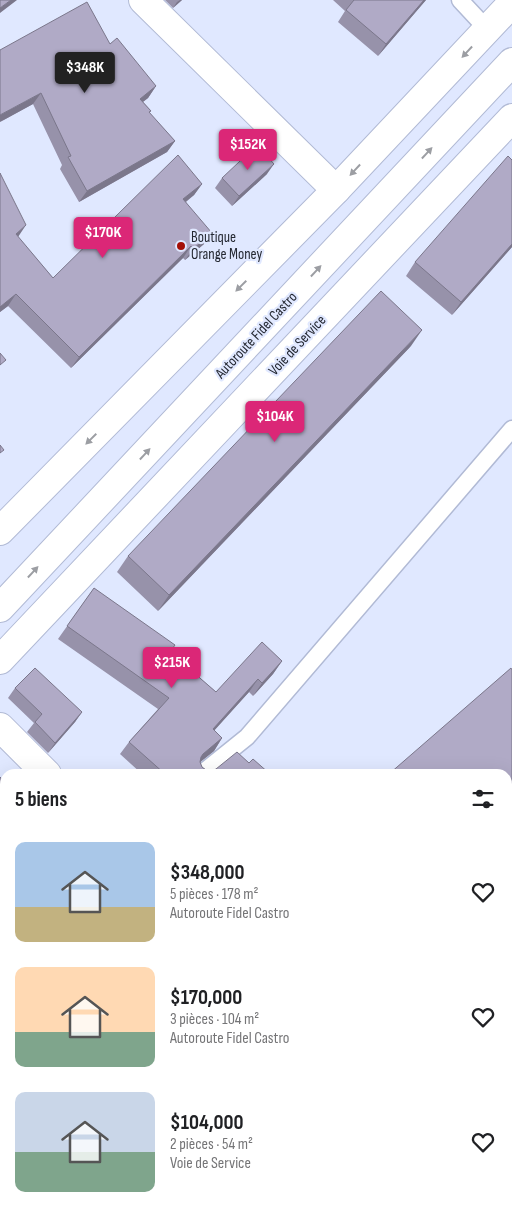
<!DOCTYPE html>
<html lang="fr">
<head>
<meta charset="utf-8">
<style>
	body { margin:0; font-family:"Sofia Sans Condensed",sans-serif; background:#f2f2f2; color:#202124; height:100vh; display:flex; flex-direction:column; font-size:19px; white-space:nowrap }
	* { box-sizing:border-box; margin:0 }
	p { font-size:16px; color:#757577 }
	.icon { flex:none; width:28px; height:28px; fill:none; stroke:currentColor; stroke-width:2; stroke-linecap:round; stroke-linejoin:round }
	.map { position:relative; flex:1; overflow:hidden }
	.drawer { position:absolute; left:0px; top:769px; width:512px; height:446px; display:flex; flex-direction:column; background:#fff; border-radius:15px 15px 0 0; box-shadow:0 5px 20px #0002 }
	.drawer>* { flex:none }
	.price { position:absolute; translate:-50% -42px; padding:0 11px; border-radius:5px; background:#db2777; color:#fff; font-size:16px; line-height:32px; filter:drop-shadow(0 1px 2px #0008) }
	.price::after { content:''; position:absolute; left:50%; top:30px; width:15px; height:11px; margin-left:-8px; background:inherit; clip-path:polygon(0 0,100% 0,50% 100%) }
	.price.on { background:#222; color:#fff }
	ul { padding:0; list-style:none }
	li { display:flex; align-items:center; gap:15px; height:125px; padding:0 15px }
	li span { display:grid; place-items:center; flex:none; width:140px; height:100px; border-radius:10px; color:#555 }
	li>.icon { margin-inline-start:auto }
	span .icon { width:60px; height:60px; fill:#fffc; stroke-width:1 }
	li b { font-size:21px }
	h2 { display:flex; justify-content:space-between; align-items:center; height:60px; padding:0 15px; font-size:21px }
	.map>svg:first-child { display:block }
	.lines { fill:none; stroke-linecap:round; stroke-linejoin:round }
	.service-casing { stroke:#b1bad5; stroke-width:19 }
	.minor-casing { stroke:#b1bad5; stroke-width:30 }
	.trunk-casing { stroke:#b1bad5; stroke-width:30 }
	.service { stroke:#fff; stroke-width:16 }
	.minor { stroke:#fff; stroke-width:28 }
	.trunk { stroke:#fff; stroke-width:28 }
	.wall { fill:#9792aa }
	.shaded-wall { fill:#7b778b }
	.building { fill:#b0aac6; stroke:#7b778b }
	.oneway { fill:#9c9ea3 }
	.poi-dot { fill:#a40f07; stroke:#e0e8ff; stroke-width:2 }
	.labels { text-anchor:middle; stroke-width:4.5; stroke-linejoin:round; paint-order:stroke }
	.poi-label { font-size:15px; fill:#242832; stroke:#e0e8ff; text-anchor:start }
	.street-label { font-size:15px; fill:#242832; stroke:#e0e8ff }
</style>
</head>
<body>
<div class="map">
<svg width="512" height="1214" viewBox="0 0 512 1214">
	<rect width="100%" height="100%" fill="#e0e8ff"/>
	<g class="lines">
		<g class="service-casing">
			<path id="service" d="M 460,0 L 487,29
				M 201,774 L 247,737 L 512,429
				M 66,1214 L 71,1210"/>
		</g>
		<g class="minor-casing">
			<path id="minor" d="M 143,0 L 336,190
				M 0,660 L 512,118
				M 0,727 L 47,774
				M 0,917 L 5,913
				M 0,1062 L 5,1068
				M 508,1068 L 512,1063
				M 508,1180 L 512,1184
				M 113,1210 L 116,1214"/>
		</g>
		<g class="trunk-casing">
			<path id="trunk" d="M 0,531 L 336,190 L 512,3
				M 0,608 L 512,62"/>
		</g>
		<use href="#service" class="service"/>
		<use href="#minor" class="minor"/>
		<use href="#trunk" class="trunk"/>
	</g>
	<path class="wall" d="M 165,0 L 182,0 L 173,8 Z
		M 333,0 L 426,0 L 378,56 L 338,22 L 345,11 Z
		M 110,44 L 156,86 L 148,98 L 143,102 L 151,111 L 149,113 L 175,141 L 167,152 L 79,202 L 60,169 L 62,165 L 33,104 L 0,122 Z
		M 512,160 L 512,247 L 452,315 L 406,276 L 415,262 Z
		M 0,173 L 18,237 L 53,278 L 202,184 L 194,195 L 186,202 L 204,244 L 185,260 L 183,258 L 71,368 L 8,306 L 0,312 Z
		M 267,174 L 232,206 L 215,188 L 222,178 Z
		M 411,346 L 158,611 L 117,572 L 128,556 Z
		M 94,588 L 170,652 L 216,692 L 282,661 L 273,674 L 253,696 L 249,692 L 214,730 L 222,738 L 214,751 L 200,762 L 202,767 L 206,770 L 212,771 L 249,763 L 270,774 L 142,774 L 120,754 L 129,742 L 158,709 L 58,639 Z
		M 15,688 L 82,712 L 75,722 L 48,753 L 27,732 L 34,723 L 8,698 Z
		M 5,937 L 5,1006 L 0,1000 L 0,941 Z
		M 512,1017 L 512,1027 L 508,1023 Z
		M 508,1183 L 512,1186 L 512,1214 L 497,1214 L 493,1210 L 508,1210 Z
		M 147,1210 L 397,1210 L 398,1214 L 165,1214 L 164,1213 L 161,1214 L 150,1214 Z"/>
	<path class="shaded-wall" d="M 11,0 L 17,0 L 0,13 L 0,8 Z
		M 180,0 L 182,0 L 173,8 L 177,2 Z
		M 424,0 L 426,0 L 378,56 L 386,44 Z
		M 156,86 L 148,98 L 132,110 L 140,99 Z
		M 41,93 L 33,104 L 0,122 L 0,115 Z
		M 175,141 L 167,152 L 79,202 L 87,191 Z
		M 274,164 L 267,174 L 232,206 L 239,196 Z
		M 202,184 L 194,195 L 175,210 L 183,199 Z
		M 26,225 L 18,237 L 16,234 Z
		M 212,233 L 204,244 L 185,260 L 193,249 Z
		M 512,244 L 512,247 L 452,315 L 461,302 Z
		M 191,246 L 183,258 L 71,368 L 79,357 Z
		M 16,294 L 8,306 L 0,312 L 0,307 Z
		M 422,330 L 411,346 L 158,611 L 169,595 Z
		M 282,661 L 273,674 L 253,696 L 262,683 Z
		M 258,679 L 249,692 L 204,742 L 213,729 Z
		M 82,712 L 75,722 L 48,753 L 55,743 Z
		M 222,738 L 214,751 L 194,767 L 203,754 Z
		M 5,888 L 5,891 L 0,896 L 0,893 Z
		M 512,932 L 512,939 L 508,942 L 508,936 Z
		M 5,1092 L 5,1095 L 0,1100 L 0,1096 Z
		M 511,1154 L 512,1154 L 512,1165 L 508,1165 L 508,1156 Z
		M 5,1163 L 5,1166 L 0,1171 L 0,1168 Z
		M 157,1210 L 166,1210 L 164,1213 L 161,1214 L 154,1214 Z"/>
	<path class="building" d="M 0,0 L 11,0 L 0,8 Z
		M 354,0 L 424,0 L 386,44 L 346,10 Z
		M 87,2 L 110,44 L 117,38 L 156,86 L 140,99 L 151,111 L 149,112 L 175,141 L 87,191 L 68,157 L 71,156 L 41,93 L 0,115 L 0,50 Z
		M 257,145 L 274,164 L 239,196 L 222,178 Z
		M 178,155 L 202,184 L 183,199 L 212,233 L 193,249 L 191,246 L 79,357 L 16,294 L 0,307 L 0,173 L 26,225 L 16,234 L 53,278 Z
		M 508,156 L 512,160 L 512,244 L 461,302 L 415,262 Z
		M 381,291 L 422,330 L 169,595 L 128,556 Z
		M 0,353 L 6,360 L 0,365 Z
		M 0,445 L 4,450 L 0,453 Z
		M 94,588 L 175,645 L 170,652 L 216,692 L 262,642 L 282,661 L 262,683 L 258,679 L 213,729 L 222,738 L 203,754 L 201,757 L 200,762 L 202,767 L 206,770 L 212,771 L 216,769 L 237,752 L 249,763 L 253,759 L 270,774 L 165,774 L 129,742 L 169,698 L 67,626 Z
		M 35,668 L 82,712 L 55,743 L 35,722 L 42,714 L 15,688 Z
		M 511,668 L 512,670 L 512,932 L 508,936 L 508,774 L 389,774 Z
		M 0,777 L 5,782 L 5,888 L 0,893 Z
		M 5,937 L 5,988 L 0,982 L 0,949 L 3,947 L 0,943 L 0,941 Z
		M 0,1066 L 5,1070 L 5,1092 L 0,1096 Z
		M 512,1082 L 512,1154 L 508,1156 L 508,1086 Z
		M 0,1098 L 5,1104 L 5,1163 L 0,1168 Z
		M 0,1175 L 5,1180 L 5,1210 L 32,1210 L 28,1214 L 0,1214 Z
		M 508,1183 L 512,1186 L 512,1210 L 508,1206 Z
		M 184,1210 L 397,1210 L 399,1212 L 397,1214 L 190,1214 Z"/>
	<defs><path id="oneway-solid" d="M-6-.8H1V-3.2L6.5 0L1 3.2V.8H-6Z" transform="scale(1.25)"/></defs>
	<g class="oneway">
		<use href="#oneway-solid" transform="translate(467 52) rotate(133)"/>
		<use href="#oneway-solid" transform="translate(427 153) rotate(-47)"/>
		<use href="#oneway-solid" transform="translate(355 170) rotate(133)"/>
		<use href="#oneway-solid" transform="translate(316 271) rotate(-47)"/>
		<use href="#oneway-solid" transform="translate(241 286) rotate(135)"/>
		<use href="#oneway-solid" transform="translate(91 439) rotate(135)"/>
		<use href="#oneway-solid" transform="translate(145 454) rotate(-47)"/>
		<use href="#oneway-solid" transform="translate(33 572) rotate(-47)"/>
	</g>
	<circle class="poi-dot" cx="181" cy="246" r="5"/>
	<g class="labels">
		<g class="poi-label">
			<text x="191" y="242">Boutique<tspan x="191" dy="17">Orange Money</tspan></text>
		</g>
		<g class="street-label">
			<text transform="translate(256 335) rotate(-47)" y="5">Autoroute Fidel Castro</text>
			<text transform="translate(297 345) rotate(-47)" y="5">Voie de Service</text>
		</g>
	</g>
</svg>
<b class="price on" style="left:85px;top:94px">$348K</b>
<b class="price" style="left:248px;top:171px">$152K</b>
<b class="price" style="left:103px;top:259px">$170K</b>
<b class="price" style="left:275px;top:443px">$104K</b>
<b class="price" style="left:172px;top:689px">$215K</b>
<section class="drawer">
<h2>5 biens<svg class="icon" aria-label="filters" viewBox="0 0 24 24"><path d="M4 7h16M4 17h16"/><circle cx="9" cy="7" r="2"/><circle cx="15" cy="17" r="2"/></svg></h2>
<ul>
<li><span style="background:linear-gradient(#a9c7e8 65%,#c2b280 0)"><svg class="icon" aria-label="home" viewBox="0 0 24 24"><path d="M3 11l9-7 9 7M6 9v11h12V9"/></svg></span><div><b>$348,000</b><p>5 pièces · 178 m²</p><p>Autoroute Fidel Castro</p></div><svg class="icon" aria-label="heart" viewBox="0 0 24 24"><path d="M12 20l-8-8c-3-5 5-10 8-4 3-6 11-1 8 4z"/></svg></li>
<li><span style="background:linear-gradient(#ffd9b3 65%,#7fa58c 0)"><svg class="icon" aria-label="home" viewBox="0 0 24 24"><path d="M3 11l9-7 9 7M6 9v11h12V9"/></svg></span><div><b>$170,000</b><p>3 pièces · 104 m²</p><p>Autoroute Fidel Castro</p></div><svg class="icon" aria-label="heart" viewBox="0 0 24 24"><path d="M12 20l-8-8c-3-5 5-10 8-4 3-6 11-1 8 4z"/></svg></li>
<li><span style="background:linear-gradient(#c9d6e8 60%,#7fa58c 0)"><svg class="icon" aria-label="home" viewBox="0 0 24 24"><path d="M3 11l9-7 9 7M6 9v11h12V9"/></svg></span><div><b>$104,000</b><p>2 pièces · 54 m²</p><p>Voie de Service</p></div><svg class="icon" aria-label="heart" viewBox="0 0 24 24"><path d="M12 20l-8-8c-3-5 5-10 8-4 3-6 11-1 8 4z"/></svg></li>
</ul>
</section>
</div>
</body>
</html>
